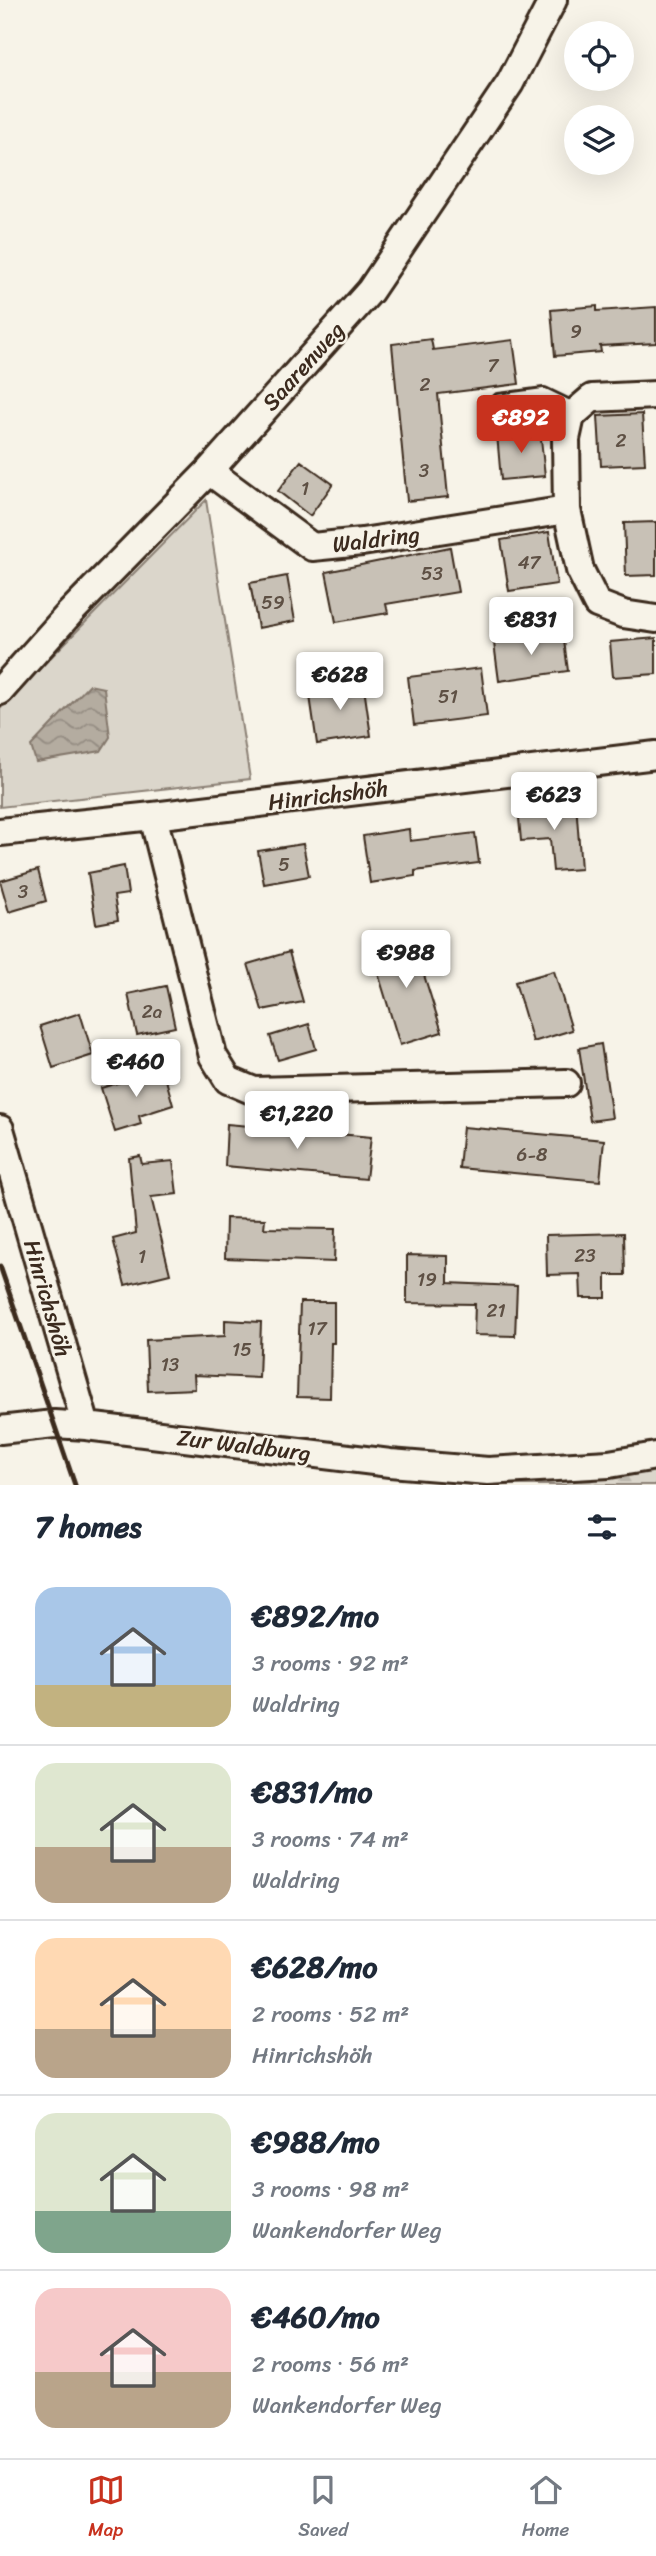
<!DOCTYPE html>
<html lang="en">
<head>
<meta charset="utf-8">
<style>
	body { margin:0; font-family:Sriracha,sans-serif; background:#f2f2f3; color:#1f2937; height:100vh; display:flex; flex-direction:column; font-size:26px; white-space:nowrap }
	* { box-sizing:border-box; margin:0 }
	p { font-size:23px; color:#747a83 }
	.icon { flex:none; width:38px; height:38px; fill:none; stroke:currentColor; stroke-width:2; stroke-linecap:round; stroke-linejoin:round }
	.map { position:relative; height:1485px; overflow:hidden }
	.sheet { display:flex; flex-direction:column; background:#fff; flex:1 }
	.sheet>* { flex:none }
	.buttons { position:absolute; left:564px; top:21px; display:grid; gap:14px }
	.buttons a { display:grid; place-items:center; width:70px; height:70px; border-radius:50%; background:#fff; box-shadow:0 7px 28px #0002; font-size:35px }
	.price { position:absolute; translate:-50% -60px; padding:0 16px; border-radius:7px; background:#fff; color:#222; font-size:23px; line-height:46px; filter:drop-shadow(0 2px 4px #0008) }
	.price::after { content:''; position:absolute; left:50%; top:42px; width:21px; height:16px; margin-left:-10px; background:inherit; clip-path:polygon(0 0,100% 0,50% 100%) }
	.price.selected { background:#c8321e; color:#fff }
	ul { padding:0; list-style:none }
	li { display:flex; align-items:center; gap:21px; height:175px; padding:0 35px }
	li+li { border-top:2px solid #e0e1e3 }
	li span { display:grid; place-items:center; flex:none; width:196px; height:140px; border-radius:21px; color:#555 }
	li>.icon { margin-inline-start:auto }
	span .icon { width:84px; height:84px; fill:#fffc; stroke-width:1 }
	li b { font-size:30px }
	h2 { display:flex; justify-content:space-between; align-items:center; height:84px; padding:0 35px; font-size:30px }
	.menu { display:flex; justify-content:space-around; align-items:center; height:98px; border-top:2px solid #e0e1e3; background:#fff; font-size:19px; color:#747a83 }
	.menu a { display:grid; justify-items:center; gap:4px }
	.menu .selected { color:#c8321e }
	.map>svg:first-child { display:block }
	.grass { fill:#dbd6cb; stroke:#8b8074; stroke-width:2 }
	.forest { fill:url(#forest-firs); stroke:#8b8074; stroke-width:2 }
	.water { fill:url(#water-waves); stroke:#84786c; stroke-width:2 }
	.building { fill:#c8c1b6; stroke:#3b2a1e; stroke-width:2 }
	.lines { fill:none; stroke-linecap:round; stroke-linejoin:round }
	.lane-casing { stroke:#3b2a1e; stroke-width:18 }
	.street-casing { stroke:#3b2a1e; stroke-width:32 }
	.lane { stroke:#f7f3e8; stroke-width:12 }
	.street { stroke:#f7f3e8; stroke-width:26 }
	.rail { stroke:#3b2a1e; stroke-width:5 }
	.labels { text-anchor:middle; stroke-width:5; stroke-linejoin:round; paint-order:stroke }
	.number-label { font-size:19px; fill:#5e5044 }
	.street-label { font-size:23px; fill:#3b2a1e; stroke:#f7f3e8 }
</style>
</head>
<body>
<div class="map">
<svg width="656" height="1485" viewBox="0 0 656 1485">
	<defs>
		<pattern id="forest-firs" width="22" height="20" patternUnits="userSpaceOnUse" patternTransform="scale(1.75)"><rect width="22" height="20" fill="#dbd6cb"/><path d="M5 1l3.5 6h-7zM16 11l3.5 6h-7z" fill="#bdb8ae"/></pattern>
		<pattern id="water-waves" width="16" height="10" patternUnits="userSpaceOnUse" patternTransform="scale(1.75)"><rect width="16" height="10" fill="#b4aca0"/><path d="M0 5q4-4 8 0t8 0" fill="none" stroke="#948c82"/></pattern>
	</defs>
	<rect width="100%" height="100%" fill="#f7f3e8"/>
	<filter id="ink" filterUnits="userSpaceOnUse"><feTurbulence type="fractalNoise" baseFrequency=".0143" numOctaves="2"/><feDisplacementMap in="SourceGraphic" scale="14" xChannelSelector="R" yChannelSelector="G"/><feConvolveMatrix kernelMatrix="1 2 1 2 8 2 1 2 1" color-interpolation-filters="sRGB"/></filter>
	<g filter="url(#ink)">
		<path class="grass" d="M 206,500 L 250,779 L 0,807 L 0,709 Z"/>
		<path class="forest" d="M 656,1467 L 656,1485 L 504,1485 Z"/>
		<path class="water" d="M 89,685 L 104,688 L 110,737 L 101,751 L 36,762 L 31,746 Z"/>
		<path class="building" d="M 597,306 L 597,311 L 656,307 L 656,343 L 600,346 L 601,352 L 555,356 L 551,310 Z
			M 431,339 L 433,350 L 513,340 L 519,384 L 438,394 L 448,497 L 407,501 L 392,344 Z
			M 642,414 L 645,464 L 601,466 L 598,416 Z
			M 540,430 L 545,476 L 501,480 L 497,434 Z
			M 301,461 L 333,484 L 310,516 L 278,491 Z
			M 656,522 L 656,575 L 626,576 L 624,523 Z
			M 549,532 L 557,584 L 509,591 L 501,540 Z
			M 450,547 L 458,592 L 386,604 L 388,613 L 336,622 L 326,572 Z
			M 287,576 L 295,621 L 258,628 L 250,583 Z
			M 563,633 L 568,671 L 499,681 L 494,643 Z
			M 656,638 L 656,674 L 613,677 L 610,642 Z
			M 481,668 L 487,716 L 414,725 L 408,677 Z
			M 363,681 L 371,736 L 317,744 L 309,689 Z
			M 576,803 L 581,869 L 553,871 L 550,839 L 521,841 L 518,807 Z
			M 409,829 L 410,841 L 475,833 L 479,863 L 415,871 L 415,876 L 370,883 L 363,836 Z
			M 303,844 L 309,876 L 264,884 L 258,851 Z
			M 124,866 L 128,894 L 114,896 L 118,920 L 96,924 L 88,873 Z
			M 38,870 L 46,901 L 9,912 L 0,881 Z
			M 411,934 L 442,1032 L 400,1045 L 370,947 Z
			M 289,952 L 303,1002 L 262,1010 L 248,964 Z
			M 554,971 L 572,1030 L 533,1042 L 515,982 Z
			M 166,986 L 175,1027 L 137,1035 L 128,994 Z
			M 80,1013 L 93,1055 L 53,1068 L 40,1026 Z
			M 309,1024 L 316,1049 L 278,1060 L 270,1036 Z
			M 601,1044 L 612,1118 L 590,1121 L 579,1048 Z
			M 163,1069 L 173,1105 L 139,1116 L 141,1124 L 115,1132 L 101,1088 Z
			M 227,1124 L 371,1137 L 366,1179 L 225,1166 Z
			M 463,1127 L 604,1140 L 600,1181 L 459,1168 Z
			M 140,1156 L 142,1164 L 173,1161 L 177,1194 L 151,1197 L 170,1274 L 125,1285 L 113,1239 L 136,1233 L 129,1158 Z
			M 226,1218 L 265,1219 L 264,1228 L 335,1229 L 334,1262 L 225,1258 Z
			M 624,1233 L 625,1275 L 606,1275 L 606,1298 L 581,1298 L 580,1274 L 547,1275 L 546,1235 Z
			M 407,1255 L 448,1256 L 448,1283 L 517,1286 L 515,1336 L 474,1335 L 475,1304 L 407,1303 Z
			M 300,1302 L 334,1302 L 334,1343 L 331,1343 L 330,1398 L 297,1397 Z
			M 225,1320 L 261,1322 L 259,1378 L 194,1375 L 195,1389 L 148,1391 L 146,1340 L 225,1336 Z"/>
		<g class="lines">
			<g class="lane-casing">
				<path id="lane" d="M 499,401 L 544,395 L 577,411"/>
			</g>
			<g class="street-casing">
				<path id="street" d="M 656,395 L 592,398 L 571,416 L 566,439 L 567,510 L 580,570 L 597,604 L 623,614 L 656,619
					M 209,471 L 312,547 L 362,542 L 567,510
					M 0,691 L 69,614 L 209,471 L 370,291 L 510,83 L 553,0
					M 153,816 L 213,1056 L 228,1080 L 254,1091 L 566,1083
					M 0,832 L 153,816 L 656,755
					M 0,1129 L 86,1426
					M 0,1430 L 54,1424 L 86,1426 L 390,1463 L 488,1471 L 609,1464 L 656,1456"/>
			</g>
			<use href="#lane" class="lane"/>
			<use href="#street" class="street"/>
			<path class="rail" d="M 0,1266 L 75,1485"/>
		</g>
	</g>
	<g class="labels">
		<g class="number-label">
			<text x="576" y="338">9</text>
			<text x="493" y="372">7</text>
			<text x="425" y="391">2</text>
			<text x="621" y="447">2</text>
			<text x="424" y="477">3</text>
			<text x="305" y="495">1</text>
			<text x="529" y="569">47</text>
			<text x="432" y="580">53</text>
			<text x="273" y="609">59</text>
			<text x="448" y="703">51</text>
			<text x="284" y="871">5</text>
			<text x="23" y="898">3</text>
			<text x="152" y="1018">2a</text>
			<text x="532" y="1161">6-8</text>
			<text x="585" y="1262">23</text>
			<text x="142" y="1263">1</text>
			<text x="427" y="1286">19</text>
			<text x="496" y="1317">21</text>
			<text x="317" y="1335">17</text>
			<text x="242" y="1356">15</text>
			<text x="170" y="1371">13</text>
		</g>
		<g class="street-label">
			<text transform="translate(303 366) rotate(-48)" y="8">Saarenweg</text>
			<text transform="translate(376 539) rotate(-7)" y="8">Waldring</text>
			<text transform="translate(328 795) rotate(-7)" y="8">Hinrichshöh</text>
			<text transform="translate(48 1298) rotate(74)" y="8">Hinrichshöh</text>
			<text transform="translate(244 1445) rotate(7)" y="8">Zur Waldburg</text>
		</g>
	</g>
</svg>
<div class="buttons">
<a><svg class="icon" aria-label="locate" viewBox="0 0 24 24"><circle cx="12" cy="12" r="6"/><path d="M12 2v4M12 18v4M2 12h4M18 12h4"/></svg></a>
<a><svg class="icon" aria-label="layers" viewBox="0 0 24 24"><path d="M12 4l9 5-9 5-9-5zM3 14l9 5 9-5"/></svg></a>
</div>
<b class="price selected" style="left:521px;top:455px">€892</b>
<b class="price" style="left:531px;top:657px">€831</b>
<b class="price" style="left:340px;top:712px">€628</b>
<b class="price" style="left:554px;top:832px">€623</b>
<b class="price" style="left:406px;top:990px">€988</b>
<b class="price" style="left:136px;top:1099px">€460</b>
<b class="price" style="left:297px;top:1151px">€1,220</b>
</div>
<section class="sheet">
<h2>7 homes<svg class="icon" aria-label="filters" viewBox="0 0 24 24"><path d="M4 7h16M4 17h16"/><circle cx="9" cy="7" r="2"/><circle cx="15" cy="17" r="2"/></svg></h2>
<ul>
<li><span style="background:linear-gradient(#a9c7e8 70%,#c2b280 0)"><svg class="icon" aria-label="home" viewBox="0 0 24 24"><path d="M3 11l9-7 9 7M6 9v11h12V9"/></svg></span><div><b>€892/mo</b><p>3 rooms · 92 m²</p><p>Waldring</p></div></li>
<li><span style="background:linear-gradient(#dfe7d0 60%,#b9a48a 0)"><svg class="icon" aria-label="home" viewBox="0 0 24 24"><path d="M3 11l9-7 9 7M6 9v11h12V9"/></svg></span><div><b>€831/mo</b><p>3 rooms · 74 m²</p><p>Waldring</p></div></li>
<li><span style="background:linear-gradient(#ffd9b3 65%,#b9a48a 0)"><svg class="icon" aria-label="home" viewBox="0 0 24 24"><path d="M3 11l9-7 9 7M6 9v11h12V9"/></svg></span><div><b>€628/mo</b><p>2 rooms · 52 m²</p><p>Hinrichshöh</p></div></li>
<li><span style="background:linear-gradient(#dfe7d0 70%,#7fa58c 0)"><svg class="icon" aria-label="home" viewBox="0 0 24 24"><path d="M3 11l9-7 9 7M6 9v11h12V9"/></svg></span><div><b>€988/mo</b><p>3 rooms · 98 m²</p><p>Wankendorfer Weg</p></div></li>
<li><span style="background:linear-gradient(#f6c9c9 60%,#b9a48a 0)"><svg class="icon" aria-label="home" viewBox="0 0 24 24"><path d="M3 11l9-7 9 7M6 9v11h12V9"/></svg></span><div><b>€460/mo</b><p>2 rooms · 56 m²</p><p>Wankendorfer Weg</p></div></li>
</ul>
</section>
<nav class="menu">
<a class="selected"><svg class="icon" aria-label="map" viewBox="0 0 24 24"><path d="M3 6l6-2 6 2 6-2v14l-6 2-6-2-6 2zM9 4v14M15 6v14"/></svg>Map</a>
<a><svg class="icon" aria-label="saved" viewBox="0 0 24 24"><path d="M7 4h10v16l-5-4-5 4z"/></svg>Saved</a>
<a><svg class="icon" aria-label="home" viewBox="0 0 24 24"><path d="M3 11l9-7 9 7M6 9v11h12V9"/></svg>Home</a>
</nav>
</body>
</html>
